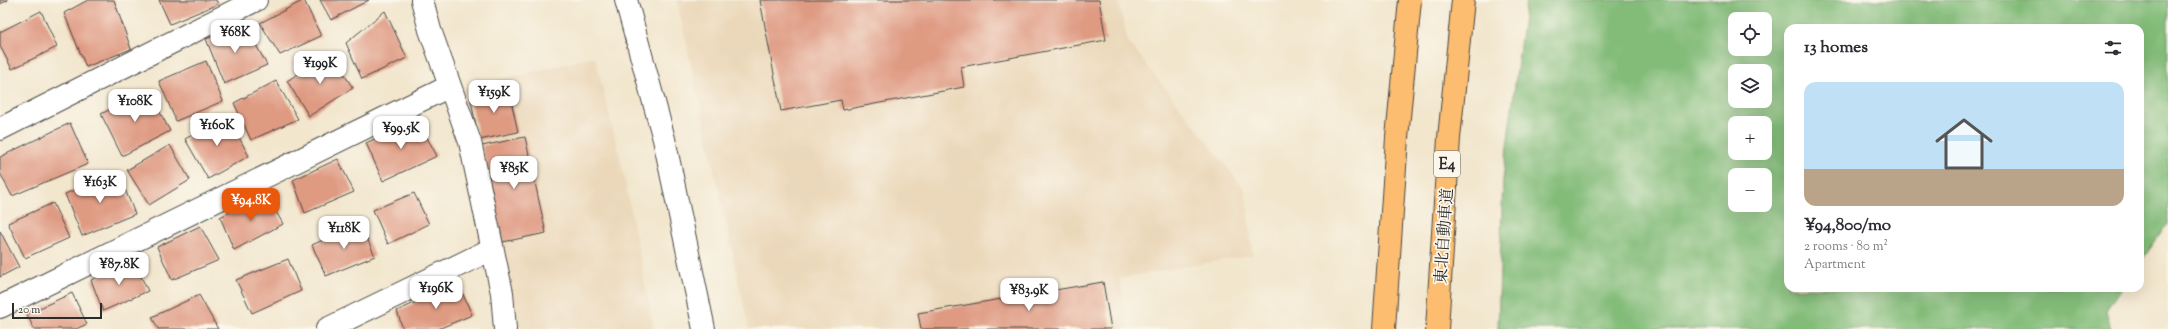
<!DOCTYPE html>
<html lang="en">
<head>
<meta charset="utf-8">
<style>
	body { margin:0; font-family:"Sorts Mill Goudy","Noto Serif JP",serif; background:#f2f2f3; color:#2b2b33; height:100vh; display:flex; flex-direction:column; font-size:15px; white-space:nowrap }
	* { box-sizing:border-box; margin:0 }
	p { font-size:13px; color:#7c7c81 }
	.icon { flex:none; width:22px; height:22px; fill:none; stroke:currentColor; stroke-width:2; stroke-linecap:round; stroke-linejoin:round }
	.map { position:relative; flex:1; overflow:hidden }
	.sheet { position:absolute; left:1784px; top:24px; width:360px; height:268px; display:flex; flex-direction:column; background:#fff; border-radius:12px; box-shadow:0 4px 16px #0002 }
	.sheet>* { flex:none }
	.controls { position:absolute; left:1728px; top:12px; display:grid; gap:8px }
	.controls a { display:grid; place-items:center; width:44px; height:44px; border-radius:8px; background:#fff; box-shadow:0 4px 16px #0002; font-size:20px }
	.scale { position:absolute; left:12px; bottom:10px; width:90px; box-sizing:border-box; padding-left:4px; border:2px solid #2b2b2b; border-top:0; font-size:11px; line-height:14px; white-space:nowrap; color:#2b2b2b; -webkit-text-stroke:3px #fbf7ec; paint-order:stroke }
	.price { position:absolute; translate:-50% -34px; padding:0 9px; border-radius:8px; background:#fff; color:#222; font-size:13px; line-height:26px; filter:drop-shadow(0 1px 2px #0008) }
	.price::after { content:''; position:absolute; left:50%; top:24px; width:12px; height:9px; margin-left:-6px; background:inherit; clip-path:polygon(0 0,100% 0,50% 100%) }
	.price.selected { background:#ea580c; color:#fff }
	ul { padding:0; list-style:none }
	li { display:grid; align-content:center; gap:8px; height:212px; padding:0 20px }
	li span { display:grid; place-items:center; height:124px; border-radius:12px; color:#555 }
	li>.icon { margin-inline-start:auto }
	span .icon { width:72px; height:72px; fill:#fffc; stroke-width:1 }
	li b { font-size:17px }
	h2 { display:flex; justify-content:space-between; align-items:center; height:48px; padding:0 20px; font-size:17px }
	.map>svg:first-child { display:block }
	.built { fill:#ebd8ba }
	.forest { fill:#83bc79; stroke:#577452; fill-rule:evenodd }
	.building { fill:#df9a82 }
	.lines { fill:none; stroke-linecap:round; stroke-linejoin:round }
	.minor-casing { stroke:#494743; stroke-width:24 }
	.tertiary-casing { stroke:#494743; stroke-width:24 }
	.motorway-casing { stroke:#494743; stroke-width:24 }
	.minor { stroke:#fff; stroke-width:22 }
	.tertiary { stroke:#fff; stroke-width:22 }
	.motorway { stroke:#fcbd6f; stroke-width:22 }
	.labels { text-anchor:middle; stroke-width:3.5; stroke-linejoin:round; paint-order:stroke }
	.shield { fill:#fbf7ec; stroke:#696865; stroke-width:1 }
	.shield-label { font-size:15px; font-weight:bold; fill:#2b2b2b }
	.street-label { font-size:16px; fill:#2b2b2b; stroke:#fbf7ec }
</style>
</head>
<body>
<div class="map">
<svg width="2168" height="329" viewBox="0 0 2168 329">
	<rect width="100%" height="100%" fill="#fbf7ec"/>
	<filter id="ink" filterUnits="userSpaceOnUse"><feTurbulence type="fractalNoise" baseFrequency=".025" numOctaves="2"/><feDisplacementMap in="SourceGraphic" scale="8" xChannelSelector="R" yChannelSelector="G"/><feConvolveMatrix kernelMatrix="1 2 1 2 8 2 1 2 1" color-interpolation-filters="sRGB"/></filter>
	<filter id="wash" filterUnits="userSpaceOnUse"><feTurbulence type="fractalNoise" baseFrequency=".012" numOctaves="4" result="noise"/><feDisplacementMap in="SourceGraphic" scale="16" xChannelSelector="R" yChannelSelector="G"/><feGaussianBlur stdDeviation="0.9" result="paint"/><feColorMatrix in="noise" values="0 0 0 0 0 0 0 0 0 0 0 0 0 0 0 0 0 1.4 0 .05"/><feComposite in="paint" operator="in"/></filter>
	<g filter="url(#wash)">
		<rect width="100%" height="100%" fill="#f2e6cd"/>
		<path class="built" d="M 677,0 L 1118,0 L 1128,41 L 1245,190 L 1253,255 L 1120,278 L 1128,329 L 749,329 Z
			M 595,57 L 622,165 L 654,329 L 517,329 L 464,88 Z"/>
		<path class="forest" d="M 1526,0 L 2168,0 L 2168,223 L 2140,263 L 2140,28 L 1788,28 L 1788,288 L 2122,288 L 2106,311 L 2111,329 L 1498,329 L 1503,178 ZM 1735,19 L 1765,19 L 1765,49 L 1735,49 ZM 1735,71 L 1765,71 L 1765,101 L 1735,101 ZM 1735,123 L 1765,123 L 1765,153 L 1735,153 ZM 1735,175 L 1765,175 L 1765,205 L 1735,205 Z"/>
		<g id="blocks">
			<path class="building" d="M 0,0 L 8,0 L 0,4 Z
				M 88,0 L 114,0 L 131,49 L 86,67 L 64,13 Z
				M 159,0 L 216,0 L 218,4 L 170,24 Z
				M 304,0 L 321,36 L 280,55 L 260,23 Z
				M 320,0 L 369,0 L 331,20 Z
				M 760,0 L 1099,0 L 1106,40 L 961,67 L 964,87 L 843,110 L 841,100 L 781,111 Z
				M 41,11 L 57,47 L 12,69 L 0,46 L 0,32 Z
				M 385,11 L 407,58 L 362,79 L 346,43 Z
				M 245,25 L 267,65 L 224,84 L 206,39 Z
				M 330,53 L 353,88 L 309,116 L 287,81 Z
				M 206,61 L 223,101 L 176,121 L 159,81 Z
				M 276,81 L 298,119 L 251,140 L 234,103 Z
				M 508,87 L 518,132 L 479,140 L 470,96 Z
				M 148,90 L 170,131 L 122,156 L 101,114 Z
				M 227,115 L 249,156 L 208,179 L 185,139 Z
				M 417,119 L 437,156 L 383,181 L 366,143 Z
				M 70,123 L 88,164 L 12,196 L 0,173 L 0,157 Z
				M 525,137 L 546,233 L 503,242 L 482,146 Z
				M 170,145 L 190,180 L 149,205 L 127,170 Z
				M 338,159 L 354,192 L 305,213 L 293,180 Z
				M 118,172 L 135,214 L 82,236 L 65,194 Z
				M 414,193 L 429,224 L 388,244 L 373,210 Z
				M 266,194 L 283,224 L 234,250 L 220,217 Z
				M 53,203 L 69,238 L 25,258 L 8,223 Z
				M 360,223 L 375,256 L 326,276 L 312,245 Z
				M 200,226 L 219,260 L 172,280 L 157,247 Z
				M 0,231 L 19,267 L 0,277 Z
				M 288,259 L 301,291 L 252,313 L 236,280 Z
				M 133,260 L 148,291 L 103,311 L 91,280 Z
				M 1103,282 L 1111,329 L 921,329 L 918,313 Z
				M 458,283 L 472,315 L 438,329 L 403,329 L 397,311 Z
				M 72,293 L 87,324 L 76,329 L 34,329 L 27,314 Z
				M 199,295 L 218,329 L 158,329 L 152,317 Z"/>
		</g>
	</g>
	<g filter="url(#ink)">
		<use href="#blocks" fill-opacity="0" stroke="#494743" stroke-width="1"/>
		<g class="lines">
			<g class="minor-casing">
				<path id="minor" d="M 422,0 L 430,30 L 470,142 L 502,293 L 505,329
					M 0,129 L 256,0
					M 0,307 L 450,86
					M 327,329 L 492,249"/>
			</g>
			<g class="tertiary-casing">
				<path id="tertiary" d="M 626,0 L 664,139 L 704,329"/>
			</g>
			<g class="motorway-casing">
				<path id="motorway" d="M 1384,329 L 1397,138 L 1410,0
					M 1437,329 L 1449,138 L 1463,0"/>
			</g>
			<use href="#minor" class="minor"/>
			<use href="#tertiary" class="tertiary"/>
			<use href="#motorway" class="motorway"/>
		</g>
	</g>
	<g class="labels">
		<rect class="shield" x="1434" y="151" width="26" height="26" rx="3"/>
		<g class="shield-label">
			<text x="1447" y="169">E4</text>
		</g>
		<g class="street-label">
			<text transform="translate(1443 236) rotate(-86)" y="6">東北自動車道</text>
		</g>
	</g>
</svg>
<div class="controls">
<a><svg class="icon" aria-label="locate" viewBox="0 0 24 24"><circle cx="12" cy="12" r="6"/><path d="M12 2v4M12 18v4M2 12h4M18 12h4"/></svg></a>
<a><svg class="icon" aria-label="layers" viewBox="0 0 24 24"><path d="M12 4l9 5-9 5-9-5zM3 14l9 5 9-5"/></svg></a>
<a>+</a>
<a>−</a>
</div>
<div class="scale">20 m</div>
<b class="price" style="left:235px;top:54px">¥68K</b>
<b class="price" style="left:320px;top:85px">¥199K</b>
<b class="price" style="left:494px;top:114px">¥159K</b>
<b class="price" style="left:135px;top:123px">¥108K</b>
<b class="price" style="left:217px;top:147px">¥160K</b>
<b class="price" style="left:401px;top:150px">¥99.5K</b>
<b class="price" style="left:514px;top:190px">¥85K</b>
<b class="price" style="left:100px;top:204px">¥163K</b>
<b class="price selected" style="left:251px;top:222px">¥94.8K</b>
<b class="price" style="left:344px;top:250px">¥118K</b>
<b class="price" style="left:119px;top:286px">¥87.8K</b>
<b class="price" style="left:436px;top:310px">¥196K</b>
<b class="price" style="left:1029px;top:312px">¥83.9K</b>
<section class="sheet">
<h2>13 homes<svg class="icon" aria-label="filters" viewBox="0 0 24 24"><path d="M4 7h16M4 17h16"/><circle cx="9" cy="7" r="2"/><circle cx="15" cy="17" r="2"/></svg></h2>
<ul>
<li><span style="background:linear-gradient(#bfe0f5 70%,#b9a48a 0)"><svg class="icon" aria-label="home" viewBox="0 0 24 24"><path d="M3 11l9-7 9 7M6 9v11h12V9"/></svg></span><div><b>¥94,800/mo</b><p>2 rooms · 80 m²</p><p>Apartment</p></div></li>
</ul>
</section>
</div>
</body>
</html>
